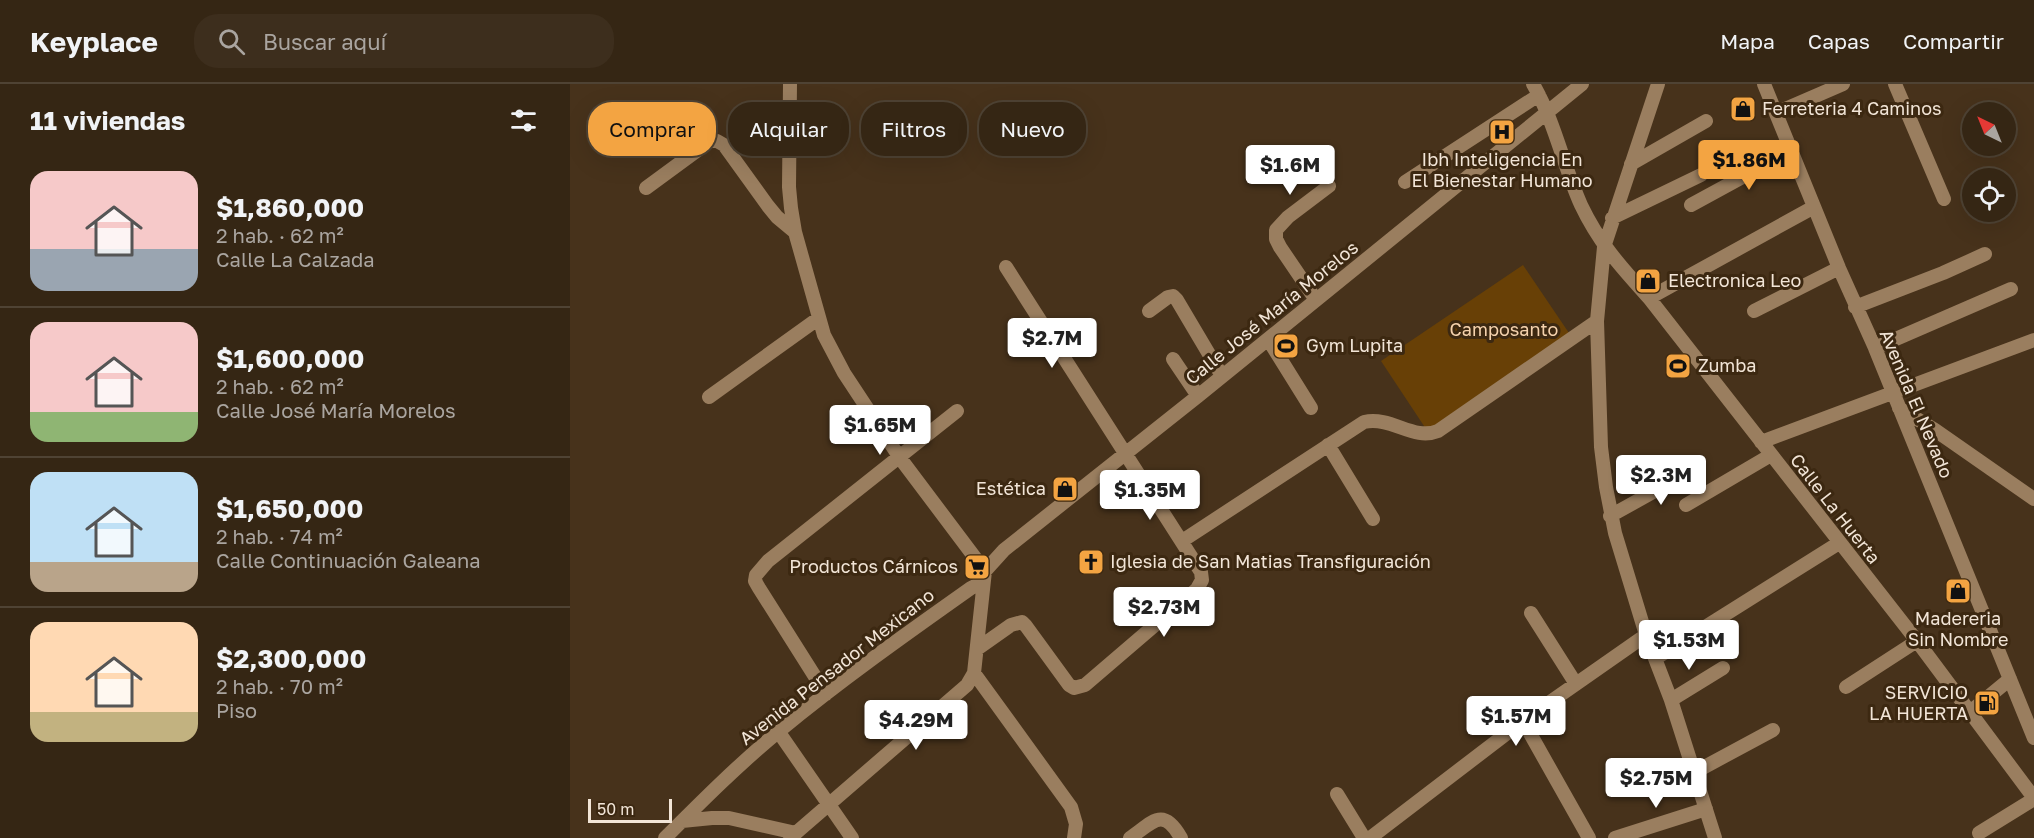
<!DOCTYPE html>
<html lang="es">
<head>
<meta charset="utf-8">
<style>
	body { margin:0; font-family:"Golos Text",sans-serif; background:#3d2e1d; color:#f1f3f6; height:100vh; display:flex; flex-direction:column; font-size:22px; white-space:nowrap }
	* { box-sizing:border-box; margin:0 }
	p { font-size:20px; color:#aaa5a0 }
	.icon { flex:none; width:33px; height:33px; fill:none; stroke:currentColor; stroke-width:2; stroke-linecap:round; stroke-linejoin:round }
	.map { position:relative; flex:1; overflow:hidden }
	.panel { display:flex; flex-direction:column; background:#352614; width:570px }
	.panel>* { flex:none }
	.guide { position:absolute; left:18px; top:18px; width:570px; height:54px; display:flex; gap:12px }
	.needle { width:39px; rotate:317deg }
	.buttons { position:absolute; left:1392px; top:18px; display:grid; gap:12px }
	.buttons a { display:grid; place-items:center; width:54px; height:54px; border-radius:50%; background:#352614; box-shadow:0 6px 24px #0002,0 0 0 2px #4f4334; font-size:30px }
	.scale { position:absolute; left:18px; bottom:15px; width:84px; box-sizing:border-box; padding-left:6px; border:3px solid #f2e5d7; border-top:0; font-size:16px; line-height:21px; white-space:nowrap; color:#f2e5d7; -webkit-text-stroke:4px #3c2811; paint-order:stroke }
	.price { position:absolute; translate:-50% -51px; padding:0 14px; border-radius:6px; background:#fff; color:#222; font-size:20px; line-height:39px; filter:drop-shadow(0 2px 3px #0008) }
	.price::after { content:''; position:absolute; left:50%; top:36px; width:18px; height:14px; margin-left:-9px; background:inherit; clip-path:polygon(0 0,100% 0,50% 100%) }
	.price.active { background:#f3a442; color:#111 }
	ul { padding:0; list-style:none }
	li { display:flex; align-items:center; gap:18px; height:150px; padding:0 30px }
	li+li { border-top:2px solid #4f4334 }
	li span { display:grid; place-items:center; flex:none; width:168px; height:120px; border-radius:18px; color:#555 }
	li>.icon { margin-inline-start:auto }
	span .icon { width:72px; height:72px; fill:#fffc; stroke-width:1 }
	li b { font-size:26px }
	h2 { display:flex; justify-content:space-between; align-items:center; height:72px; padding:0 30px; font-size:26px }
	.tag { padding:0 21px; border-radius:24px; background:#352614; box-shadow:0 6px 24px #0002,0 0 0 2px #4f4334; font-size:21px; line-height:54px }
	.tag.active { background:#f3a442; color:#111 }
	header { display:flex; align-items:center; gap:36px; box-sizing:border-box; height:84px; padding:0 30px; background:#352614; border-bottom:2px solid #4f4334 }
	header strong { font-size:28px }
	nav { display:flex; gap:33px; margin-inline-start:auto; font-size:21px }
	.search { width:420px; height:54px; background:#3d2e1d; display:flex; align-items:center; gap:15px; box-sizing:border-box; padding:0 21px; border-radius:24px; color:#aaa5a0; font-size:22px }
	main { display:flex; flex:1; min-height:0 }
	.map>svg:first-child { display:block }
	.green { fill:#684006 }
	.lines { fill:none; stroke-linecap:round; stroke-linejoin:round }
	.minor { stroke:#9a7e5f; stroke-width:14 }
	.labels { text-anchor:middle; stroke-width:6; stroke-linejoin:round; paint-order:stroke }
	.poi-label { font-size:18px; fill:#f2e5d7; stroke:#3c2811; text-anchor:start }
	.street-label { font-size:18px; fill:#f2e5d7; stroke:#3c2811 }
	.park-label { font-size:18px; fill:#f5d2ad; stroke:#3c2811 }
</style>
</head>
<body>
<header>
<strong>Keyplace</strong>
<div class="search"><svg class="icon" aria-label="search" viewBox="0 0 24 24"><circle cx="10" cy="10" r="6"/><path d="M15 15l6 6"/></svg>Buscar aquí</div>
<nav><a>Mapa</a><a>Capas</a><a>Compartir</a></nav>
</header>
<main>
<section class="panel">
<h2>11 viviendas<svg class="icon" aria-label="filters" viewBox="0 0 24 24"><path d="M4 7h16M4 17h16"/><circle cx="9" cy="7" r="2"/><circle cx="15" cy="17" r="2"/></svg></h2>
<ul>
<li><span style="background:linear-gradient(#f6c9c9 65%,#9aa5b1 0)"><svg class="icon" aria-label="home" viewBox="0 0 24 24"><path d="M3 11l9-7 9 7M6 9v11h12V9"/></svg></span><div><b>$1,860,000</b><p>2 hab. · 62 m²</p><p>Calle La Calzada</p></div></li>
<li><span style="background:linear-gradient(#f6c9c9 75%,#8fb573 0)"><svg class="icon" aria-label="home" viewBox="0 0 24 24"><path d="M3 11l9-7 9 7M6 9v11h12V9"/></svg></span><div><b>$1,600,000</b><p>2 hab. · 62 m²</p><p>Calle José María Morelos</p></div></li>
<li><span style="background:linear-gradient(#bfe0f5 75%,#b9a48a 0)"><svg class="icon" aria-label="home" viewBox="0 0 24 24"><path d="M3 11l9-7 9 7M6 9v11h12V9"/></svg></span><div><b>$1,650,000</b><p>2 hab. · 74 m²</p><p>Calle Continuación Galeana</p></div></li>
<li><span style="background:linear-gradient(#ffd9b3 75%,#c2b280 0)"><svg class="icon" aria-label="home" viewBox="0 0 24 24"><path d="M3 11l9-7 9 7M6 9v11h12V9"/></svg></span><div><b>$2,300,000</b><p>2 hab. · 70 m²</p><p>Piso</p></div></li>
</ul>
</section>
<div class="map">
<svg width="1464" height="754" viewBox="0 0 1464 754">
	<rect width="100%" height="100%" fill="#47321b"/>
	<path class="green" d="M 953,181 L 1001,252 L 858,348 L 811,277 Z"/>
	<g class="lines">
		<path class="minor" d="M 220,0 L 219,103 L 221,124 L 225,148 L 254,251 L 274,289 L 330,374 L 415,487
			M 963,0 C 985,38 993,81 1011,121 C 1029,159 1051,183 1079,214 L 1347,557 L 1464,714
			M 1088,0 L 1034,163 L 1027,237 L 1031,363 L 1036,403 L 1045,449 L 1076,551 L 1101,616 L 1145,754
			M 1194,0 L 1269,184 L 1305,264 L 1464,654
			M 1325,0 L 1374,115
			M 1206,29 L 1273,0
			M 1061,80 L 1136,37
			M 835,98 L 969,11
			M 76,104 L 140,57 L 147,57 L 154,61 L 198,122 L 207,133 L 225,148
			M 1121,121 L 1222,66
			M 1042,134 L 1131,91
			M 1079,214 L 1244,123
			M 746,216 L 710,163 L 706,155 L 706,146 L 718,133 L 759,102
			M 1285,223 L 1373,189 L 1415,170
			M 579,227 L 598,213 L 603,212 L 607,216 L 652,292
			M 1184,227 L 1269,184
			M 698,255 L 741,324
			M 1305,264 L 1441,205
			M 603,275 L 628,312
			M 139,313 L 249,234
			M 1329,324 L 1365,346 L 1464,415
			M 1191,358 L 1464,256
			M 758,361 L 803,435
			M 1116,421 L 1201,371
			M 1040,432 L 1126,384
			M 612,457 L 794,338 C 822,332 843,357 868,347 L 1027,237
			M 961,529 L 1006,600
			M 407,565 L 441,541 L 452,538 L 456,542 L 499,601 L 504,604 L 515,601 L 627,505 L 632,496 L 631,488 L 436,183
			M 1086,574 L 1269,459
			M 404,589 L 501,723 L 506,740 L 504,754
			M 1276,603 L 1347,557
			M 256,610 L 189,504 L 185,497 L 186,491 L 198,477 L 387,327
			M 1101,616 L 1153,584
			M 1400,628 L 1440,595
			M 953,637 L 1019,754
			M 208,647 L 282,754
			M 1125,688 L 1203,646
			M 767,710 L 794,754
			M 112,737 L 142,734 L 159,734 L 226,749
			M 1409,749 L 1464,715
			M 95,754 C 132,717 169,680 209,647 C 271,596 336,550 401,504 L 413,498
			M 220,754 L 397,601 L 404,589 L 415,487 L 434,466 L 628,312 L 1012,0
			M 560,754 C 583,738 593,722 611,754
			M 800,754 L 953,637 L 1076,551
			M 1045,754 L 1136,725"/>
	</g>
	<defs>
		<g id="shop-square" transform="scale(1.35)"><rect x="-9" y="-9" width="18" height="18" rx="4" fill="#f3a442" stroke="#3c2811"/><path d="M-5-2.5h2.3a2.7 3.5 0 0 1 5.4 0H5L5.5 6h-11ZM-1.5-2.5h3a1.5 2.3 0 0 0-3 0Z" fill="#111"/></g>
		<g id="hospital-square" transform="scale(1.35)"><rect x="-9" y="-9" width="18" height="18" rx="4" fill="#f3a442" stroke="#3c2811"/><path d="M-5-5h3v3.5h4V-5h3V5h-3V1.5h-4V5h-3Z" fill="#111"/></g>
		<g id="stadium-square" transform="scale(1.35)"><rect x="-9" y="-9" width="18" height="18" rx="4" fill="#f3a442" stroke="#3c2811"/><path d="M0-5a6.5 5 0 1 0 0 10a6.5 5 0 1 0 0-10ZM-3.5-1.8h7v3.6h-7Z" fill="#111"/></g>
		<g id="church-square" transform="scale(1.35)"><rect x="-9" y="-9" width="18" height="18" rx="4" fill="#f3a442" stroke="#3c2811"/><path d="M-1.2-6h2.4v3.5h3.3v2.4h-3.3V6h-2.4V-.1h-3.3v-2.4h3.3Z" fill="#111"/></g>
		<g id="supermarket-square" transform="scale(1.35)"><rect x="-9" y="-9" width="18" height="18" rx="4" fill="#f3a442" stroke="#3c2811"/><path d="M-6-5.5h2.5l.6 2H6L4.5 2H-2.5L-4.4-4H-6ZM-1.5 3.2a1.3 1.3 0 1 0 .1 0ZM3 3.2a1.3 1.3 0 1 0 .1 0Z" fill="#111"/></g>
		<g id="fuel-square" transform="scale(1.35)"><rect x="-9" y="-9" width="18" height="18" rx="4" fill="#f3a442" stroke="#3c2811"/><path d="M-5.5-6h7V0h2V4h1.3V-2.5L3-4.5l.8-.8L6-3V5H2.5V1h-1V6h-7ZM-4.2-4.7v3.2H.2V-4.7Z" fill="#111"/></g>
	</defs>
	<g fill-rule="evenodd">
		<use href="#shop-square" x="1173" y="25"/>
		<use href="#hospital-square" x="932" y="48"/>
		<use href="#shop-square" x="1078" y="197"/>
		<use href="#stadium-square" x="716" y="262"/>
		<use href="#stadium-square" x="1108" y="282"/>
		<use href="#shop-square" x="495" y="405"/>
		<use href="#church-square" x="521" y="478"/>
		<use href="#supermarket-square" x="407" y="483"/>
		<use href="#shop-square" x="1388" y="507"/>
		<use href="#fuel-square" x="1417" y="619"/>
	</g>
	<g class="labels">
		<g class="poi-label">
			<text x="1192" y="31">Ferreteria 4 Caminos</text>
			<text x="932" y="82" text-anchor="middle">Ibh Inteligencia En<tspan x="932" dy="21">El Bienestar Humano</tspan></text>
			<text x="1098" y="203">Electronica Leo</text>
			<text x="736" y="268">Gym Lupita</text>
			<text x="1128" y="288">Zumba</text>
			<text x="476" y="411" text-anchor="end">Estética</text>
			<text x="540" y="484">Iglesia de San Matias Transfiguración</text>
			<text x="388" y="489" text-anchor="end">Productos Cárnicos</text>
			<text x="1388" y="541" text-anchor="middle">Madereria<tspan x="1388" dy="21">Sin Nombre</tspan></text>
			<text x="1398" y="615" text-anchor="end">SERVICIO<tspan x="1398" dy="21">LA HUERTA</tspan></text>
		</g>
		<g class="street-label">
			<text transform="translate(702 229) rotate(-39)" y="6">Calle José María Morelos</text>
			<text transform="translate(1346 320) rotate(67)" y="6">Avenida El Nevado</text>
			<text transform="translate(1265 425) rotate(52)" y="6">Calle La Huerta</text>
			<text transform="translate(267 583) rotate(-38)" y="6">Avenida Pensador Mexicano</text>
		</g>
		<g class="park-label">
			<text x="934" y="252">Camposanto</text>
		</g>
	</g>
</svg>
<div class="buttons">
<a><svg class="needle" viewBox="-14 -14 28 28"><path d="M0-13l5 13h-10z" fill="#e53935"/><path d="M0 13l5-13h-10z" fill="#aaa5a0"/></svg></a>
<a><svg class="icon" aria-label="locate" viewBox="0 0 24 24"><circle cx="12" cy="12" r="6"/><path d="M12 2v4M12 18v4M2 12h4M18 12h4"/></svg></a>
</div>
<div class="scale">50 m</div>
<b class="price active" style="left:1179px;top:107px">$1.86M</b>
<b class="price" style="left:720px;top:112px">$1.6M</b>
<b class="price" style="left:482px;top:285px">$2.7M</b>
<b class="price" style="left:310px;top:372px">$1.65M</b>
<b class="price" style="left:1091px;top:422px">$2.3M</b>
<b class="price" style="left:580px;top:437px">$1.35M</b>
<b class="price" style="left:594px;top:554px">$2.73M</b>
<b class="price" style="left:1119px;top:587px">$1.53M</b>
<b class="price" style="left:946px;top:663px">$1.57M</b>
<b class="price" style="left:346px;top:667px">$4.29M</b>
<b class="price" style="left:1086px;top:725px">$2.75M</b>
<div class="guide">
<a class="tag active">Comprar</a>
<a class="tag">Alquilar</a>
<a class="tag">Filtros</a>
<a class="tag">Nuevo</a>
</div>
</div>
</main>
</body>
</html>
